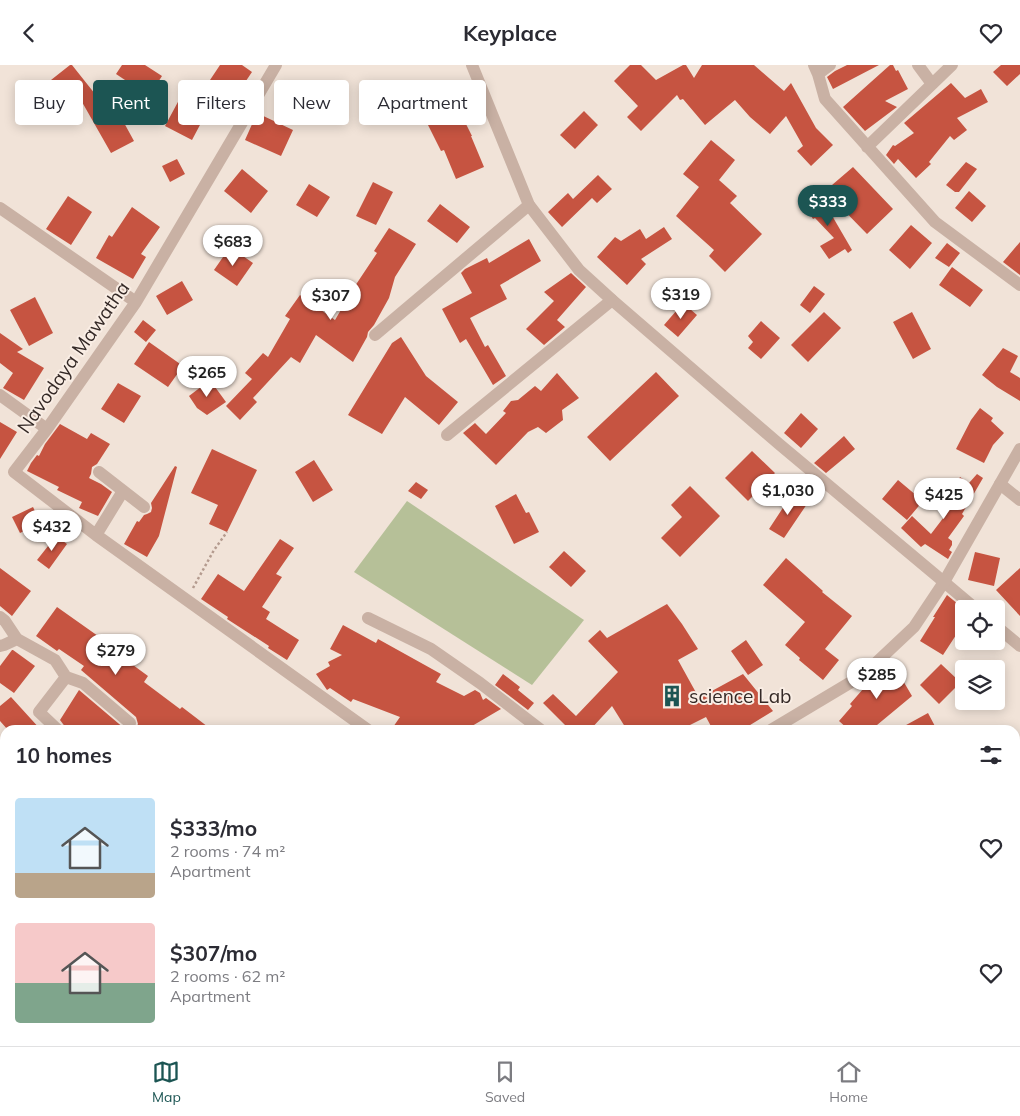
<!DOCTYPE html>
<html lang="en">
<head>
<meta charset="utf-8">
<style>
	body { margin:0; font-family:Mulish,sans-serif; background:#f2f2f3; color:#2b2b33; height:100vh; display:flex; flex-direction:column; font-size:19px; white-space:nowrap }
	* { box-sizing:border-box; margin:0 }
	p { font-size:16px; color:#7c7c81 }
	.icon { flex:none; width:28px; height:28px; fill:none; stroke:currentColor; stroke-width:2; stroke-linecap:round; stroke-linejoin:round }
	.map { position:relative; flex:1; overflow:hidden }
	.side { position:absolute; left:0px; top:660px; width:1020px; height:321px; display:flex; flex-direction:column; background:#fff; border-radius:15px 15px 0 0; box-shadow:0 2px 12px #0003 }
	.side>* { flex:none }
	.guide { position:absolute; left:15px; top:15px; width:500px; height:45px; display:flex; gap:10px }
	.fabs { position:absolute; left:955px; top:535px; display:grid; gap:10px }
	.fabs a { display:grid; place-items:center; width:50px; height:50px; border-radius:5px; background:#fff; box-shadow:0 2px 12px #0003; font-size:25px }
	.price { position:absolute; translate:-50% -42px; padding:0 11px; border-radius:18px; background:#fff; color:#222; font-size:16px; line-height:32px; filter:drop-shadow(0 1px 2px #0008) }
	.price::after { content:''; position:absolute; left:50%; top:30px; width:15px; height:11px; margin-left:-8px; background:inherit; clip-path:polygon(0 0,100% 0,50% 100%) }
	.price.active { background:#1c5553; color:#fff }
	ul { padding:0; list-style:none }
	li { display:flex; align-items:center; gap:15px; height:125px; padding:0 15px }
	li span { display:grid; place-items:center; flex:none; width:140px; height:100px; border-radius:5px; color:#555 }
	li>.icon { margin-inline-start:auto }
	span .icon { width:60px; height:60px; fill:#fffc; stroke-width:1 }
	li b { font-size:21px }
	h2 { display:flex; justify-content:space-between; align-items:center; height:60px; padding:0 15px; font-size:21px }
	.chip { padding:0 18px; border-radius:5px; background:#fff; box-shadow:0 2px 12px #0003; font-size:18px; line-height:45px }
	.chip.active { background:#1c5553; color:#fff }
	header { display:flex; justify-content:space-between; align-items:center; height:65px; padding:0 15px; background:#fff; font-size:22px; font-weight:700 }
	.menu { display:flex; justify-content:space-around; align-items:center; height:70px; border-top:1px solid #e1e1e2; background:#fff; font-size:14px; color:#7c7c81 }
	.menu a { display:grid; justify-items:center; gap:2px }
	.menu .active { color:#1c5553 }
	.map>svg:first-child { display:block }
	.green { fill:#b6c098 }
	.building { fill:#c65441 }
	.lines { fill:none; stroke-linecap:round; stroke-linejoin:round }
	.path { stroke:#b49b8f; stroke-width:2.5; stroke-dasharray:2.5 2.5; stroke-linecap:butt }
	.minor { stroke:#c9b1a4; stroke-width:12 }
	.tertiary { stroke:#c9b1a4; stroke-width:12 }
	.labels { text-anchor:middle; stroke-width:4; stroke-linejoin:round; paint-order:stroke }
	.street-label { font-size:19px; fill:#342926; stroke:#f9ede4 }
	.poi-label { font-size:19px; fill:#342926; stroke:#f9ede4; text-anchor:start }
</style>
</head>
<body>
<header><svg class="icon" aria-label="back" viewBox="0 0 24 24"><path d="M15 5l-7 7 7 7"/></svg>Keyplace<svg class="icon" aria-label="heart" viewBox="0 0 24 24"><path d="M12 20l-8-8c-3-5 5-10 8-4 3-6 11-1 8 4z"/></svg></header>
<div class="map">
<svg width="1020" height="981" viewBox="0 0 1020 981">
	<rect width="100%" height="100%" fill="#f1e3d8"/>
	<path class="green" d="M 407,436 L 584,555 L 532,620 L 354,507 Z"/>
	<path class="building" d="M 70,0 L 72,0 L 99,34 L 103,31 L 113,47 L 117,45 L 134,76 L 111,88 L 82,37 L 73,44 L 51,15 Z
		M 122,0 L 145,0 L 162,11 L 149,31 L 116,9 Z
		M 220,0 L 242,0 L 252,7 L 223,50 L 210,41 L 192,75 L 165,61 L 179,35 L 192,42 Z
		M 630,0 L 641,0 L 656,15 L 683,0 L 686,0 L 694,13 L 702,0 L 754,0 L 784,26 L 791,18 L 816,63 L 833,80 L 811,101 L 797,86 L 803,81 L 786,51 L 770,69 L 750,52 L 735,35 L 705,60 L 683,34 L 680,35 L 677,30 L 641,66 L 627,52 L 638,41 L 614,16 Z
		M 847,0 L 879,0 L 833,24 L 827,12 L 835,6 Z
		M 890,0 L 893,0 L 896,6 L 898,5 L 908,24 L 885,36 L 897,42 L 865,66 L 843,42 Z
		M 1001,0 L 1020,0 L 1020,9 L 1007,21 L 993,7 Z
		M 398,15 L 406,35 L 367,49 L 360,29 Z
		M 951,18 L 965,33 L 981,24 L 988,37 L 957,53 L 967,65 L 954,75 L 950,71 L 929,97 L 931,99 L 916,113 L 898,94 L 894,99 L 886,90 L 893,80 L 895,81 L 914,68 L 904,58 Z
		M 436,20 L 455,50 L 460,47 L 472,71 L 471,71 L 484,102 L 456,114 L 444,85 L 441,86 L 425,54 L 420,57 L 408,37 Z
		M 584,46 L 598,60 L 575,84 L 560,70 Z
		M 257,48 L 293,65 L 281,91 L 245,75 Z
		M 711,75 L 735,95 L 719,115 L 737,131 L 730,138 L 762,169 L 725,207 L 709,191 L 714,185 L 676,151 L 699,122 L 683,109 Z
		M 177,94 L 185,109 L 170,117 L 162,101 Z
		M 966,97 L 977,104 L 959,127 L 955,127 L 946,120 Z
		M 853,102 L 893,144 L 867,169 L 825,126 Z
		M 242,104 L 268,126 L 251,148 L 224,126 Z
		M 598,110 L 612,124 L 597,138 L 592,133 L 562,162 L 548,147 L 568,128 L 573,134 Z
		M 373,117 L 393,127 L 376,160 L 356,151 Z
		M 309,119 L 330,132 L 317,152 L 296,140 Z
		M 969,126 L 986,141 L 972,157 L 955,143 Z
		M 820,130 L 852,185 L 848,188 L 845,184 L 829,194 L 820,181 L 834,173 L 815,153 L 813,154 L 804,139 Z
		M 68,131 L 92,147 L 71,180 L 46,164 Z
		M 440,139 L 470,162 L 457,178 L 427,156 Z
		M 132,142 L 160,162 L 141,189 L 146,192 L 133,214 L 96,193 L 109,170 L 112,172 Z
		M 911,160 L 932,178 L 910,204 L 889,185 Z
		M 664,162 L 672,174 L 641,194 L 646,199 L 627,220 L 597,192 L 615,172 L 621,176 L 640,164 L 646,174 Z
		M 389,163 L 416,179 L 395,212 L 389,233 L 374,260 L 368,267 L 367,272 L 353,297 L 316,270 L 300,298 L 291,292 L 253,333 L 257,337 L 240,355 L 226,341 L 252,314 L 245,308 L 263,288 L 268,292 L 290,254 L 285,251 L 300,230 L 335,255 L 355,221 L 377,188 L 374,186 Z
		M 529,174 L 541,196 L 500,220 L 507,234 L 470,253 L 485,282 L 488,280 L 506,311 L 493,320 L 466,274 L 460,278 L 442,244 L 472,228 L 461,208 L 465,204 L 487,193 L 489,198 Z
		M 1020,177 L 1020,210 L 1003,197 Z
		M 947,178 L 960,188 L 949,202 L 935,193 Z
		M 230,182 L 253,198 L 237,221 L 214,205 Z
		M 952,202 L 983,225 L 970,242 L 939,220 Z
		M 571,208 L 586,222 L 557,255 L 565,262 L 544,280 L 526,264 L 554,236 L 544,227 Z
		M 182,216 L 193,235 L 167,250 L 156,231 Z
		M 814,221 L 825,229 L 810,248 L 800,240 Z
		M 35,232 L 53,268 L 29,281 L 10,245 Z
		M 683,238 L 697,250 L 678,272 L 664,260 Z
		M 824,247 L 841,263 L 808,297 L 791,280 Z
		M 912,247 L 931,284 L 913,294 L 893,257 Z
		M 143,255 L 156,265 L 146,277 L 134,267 Z
		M 761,256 L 780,273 L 761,294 L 748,283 L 753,277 L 748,271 Z
		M 0,268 L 23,284 L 17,287 L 44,303 L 24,335 L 3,323 L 13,308 L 0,298 Z
		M 401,272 L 426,311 L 458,337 L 439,360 L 405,332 L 382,369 L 348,350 L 392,278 Z
		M 149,277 L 183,301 L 168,322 L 134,299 Z
		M 1003,283 L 1018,291 L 1010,307 L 1020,313 L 1020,336 L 997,322 L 982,310 Z
		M 656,307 L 679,331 L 610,396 L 587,372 Z
		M 557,308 L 579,333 L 562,345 L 563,355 L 546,368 L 538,362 L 528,367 L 496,400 L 463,368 L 475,358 L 486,369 L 506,348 L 503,346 L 511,336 L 518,335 L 535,321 L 541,326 Z
		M 210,315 L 226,337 L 207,350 L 197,343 L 189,331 Z
		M 118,318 L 141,331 L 124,358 L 101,344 Z
		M 980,343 L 993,353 L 991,356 L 1004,368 L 993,380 L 984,398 L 956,384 L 971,355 Z
		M 801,348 L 818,364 L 801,383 L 784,368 Z
		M 0,357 L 17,367 L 0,394 Z
		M 60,359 L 87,374 L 91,368 L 110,379 L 97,399 L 92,402 L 91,409 L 89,413 L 101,419 L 112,427 L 98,451 L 79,443 L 82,437 L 57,425 L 59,422 L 27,406 L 31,398 L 37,390 L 39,391 L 45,379 Z
		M 844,371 L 855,384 L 826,408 L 814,398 Z
		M 212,384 L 257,405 L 227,467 L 209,459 L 218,440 L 191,428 Z
		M 752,386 L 775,408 L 748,436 L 725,413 Z
		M 314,395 L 333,425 L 313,437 L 295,407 Z
		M 175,401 L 177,402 L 159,471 L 147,492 L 124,479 L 137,456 L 139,457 L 144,450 L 147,449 L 151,447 L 152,443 L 151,438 Z
		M 977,409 L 983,413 L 962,449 L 964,451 L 948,473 L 952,476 L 952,480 L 949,485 L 952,487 L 948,494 L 925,479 L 921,482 L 901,463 L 912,451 L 931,469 L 960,431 L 952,427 L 960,412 L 969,418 Z
		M 898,415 L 923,436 L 907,455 L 882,434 Z
		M 416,417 L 428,425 L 421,434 L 408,426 Z
		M 690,421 L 720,451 L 680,492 L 661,473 L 682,452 L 671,440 Z
		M 516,429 L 526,448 L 529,447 L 539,467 L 514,479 L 495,441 Z
		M 792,429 L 807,439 L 784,473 L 769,464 Z
		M 33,442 L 41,458 L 20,468 L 12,452 Z
		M 56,471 L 67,479 L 49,504 L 37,495 Z
		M 280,474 L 294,483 L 276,509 L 282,512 L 262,542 L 270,547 L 266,554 L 299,575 L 287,595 L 268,583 L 269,581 L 227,554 L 228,552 L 201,534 L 218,509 L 244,526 Z
		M 564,486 L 586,506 L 571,522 L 549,502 Z
		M 975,487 L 1000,493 L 994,521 L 968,515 Z
		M 786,493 L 823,526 L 822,527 L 852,551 L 825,584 L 839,595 L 823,615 L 799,595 L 800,593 L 785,580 L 805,557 L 763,520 Z
		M 0,503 L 31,526 L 12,551 L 0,541 Z
		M 1020,503 L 1020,551 L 996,525 Z
		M 947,530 L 964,544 L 964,571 L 958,567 L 943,590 L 920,576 L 935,552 L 933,552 Z
		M 667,539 L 682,559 L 698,584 L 678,595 L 699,633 L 743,609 L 773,646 L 742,665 L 713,665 L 706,652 L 680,665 L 627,665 L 612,641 L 590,665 L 570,665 L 543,638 L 553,629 L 576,651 L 618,607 L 588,576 L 600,565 L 607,573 Z
		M 57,542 L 98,571 L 96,573 L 148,611 L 144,617 L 180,644 L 182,642 L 212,665 L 134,665 L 136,663 L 138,659 L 136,652 L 81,605 L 84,601 L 59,584 L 57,586 L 36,571 Z
		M 343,560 L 376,578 L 378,574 L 441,609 L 436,617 L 464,631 L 475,625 L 480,628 L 483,635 L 486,633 L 501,644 L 472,661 L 475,665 L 391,665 L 400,652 L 353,634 L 351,637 L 330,623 L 327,625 L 316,609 L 330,601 L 328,597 L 342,590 L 330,584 Z
		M 746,575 L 763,600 L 748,610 L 731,586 Z
		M 12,585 L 13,585 L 35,601 L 14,628 L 0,618 L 0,601 Z
		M 892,597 L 912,631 L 871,665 L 849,665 L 839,656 L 852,641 L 850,639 L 877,608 L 884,601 Z
		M 941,599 L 958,615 L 958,620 L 939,639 L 920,620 Z
		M 503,609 L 520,622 L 518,625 L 534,638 L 528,645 L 495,620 Z
		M 79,625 L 125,664 L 126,665 L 68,665 L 66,663 L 60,655 Z
		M 11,632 L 41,665 L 8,665 L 0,656 L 0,641 Z
		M 928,648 L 937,665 L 897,665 Z"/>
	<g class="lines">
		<path class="path" d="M 193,523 L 214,485 L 227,467"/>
		<path class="minor" d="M 276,0 L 136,237 L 47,364 L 14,407 L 96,470 L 368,665
			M 814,0 L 818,9 L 825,34 L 935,157 L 1020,220
			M 918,0 L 932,19
			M 818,9 L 830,0
			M 867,82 L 952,0
			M 0,143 L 136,237
			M 375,270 L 529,140
			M 0,330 L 47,364
			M 447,370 L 612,235
			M 99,407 L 144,442
			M 1000,419 L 1020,435
			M 96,470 L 123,426
			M 944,517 L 976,544
			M 0,552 L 5,556 L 17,574 L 55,595 L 66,612 L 39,647 L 58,665
			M 368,553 L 431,584 L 480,618 L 541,665
			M 996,561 L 1020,581
			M 0,581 L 4,580 L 17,574
			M 66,612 L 83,618 L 130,658
			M 0,882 L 5,904
			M 0,922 L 5,908
			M 190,976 L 194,981
			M 521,976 L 523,981
			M 647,976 L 649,981
			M 816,976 L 818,981"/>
		<path class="tertiary" d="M 472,0 L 529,140 L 579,205 L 612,235 L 779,379 L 944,517
			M 771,665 L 863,610 L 914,562 L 944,517 L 1020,384
			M 388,981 L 392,976"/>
	</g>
	<defs>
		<g id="building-bare" transform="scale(1.725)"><path d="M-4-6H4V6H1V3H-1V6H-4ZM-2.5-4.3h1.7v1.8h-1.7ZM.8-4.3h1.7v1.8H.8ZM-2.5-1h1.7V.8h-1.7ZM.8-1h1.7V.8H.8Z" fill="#1c5553" stroke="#f9ede4" stroke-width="2.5" paint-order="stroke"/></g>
	</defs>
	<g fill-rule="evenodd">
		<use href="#building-bare" x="672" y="631"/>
	</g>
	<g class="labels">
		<g class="street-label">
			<text transform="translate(73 292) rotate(-55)" y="7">Navodaya Mawatha</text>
		</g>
		<g class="poi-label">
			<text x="689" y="638">science Lab</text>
		</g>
	</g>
</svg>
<div class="fabs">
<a><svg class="icon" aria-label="locate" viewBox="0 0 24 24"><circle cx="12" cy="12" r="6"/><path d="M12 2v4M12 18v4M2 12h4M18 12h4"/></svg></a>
<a><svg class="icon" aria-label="layers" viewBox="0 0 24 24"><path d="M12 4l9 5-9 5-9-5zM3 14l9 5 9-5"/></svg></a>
</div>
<b class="price active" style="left:828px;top:162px">$333</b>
<b class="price" style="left:233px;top:202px">$683</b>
<b class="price" style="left:681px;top:255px">$319</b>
<b class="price" style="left:331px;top:256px">$307</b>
<b class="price" style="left:207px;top:333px">$265</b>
<b class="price" style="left:788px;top:451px">$1,030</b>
<b class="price" style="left:944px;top:455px">$425</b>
<b class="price" style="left:52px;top:487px">$432</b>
<b class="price" style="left:116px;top:611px">$279</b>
<b class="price" style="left:877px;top:635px">$285</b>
<div class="guide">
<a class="chip">Buy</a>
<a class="chip active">Rent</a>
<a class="chip">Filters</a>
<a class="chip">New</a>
<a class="chip">Apartment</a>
</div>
<section class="side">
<h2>10 homes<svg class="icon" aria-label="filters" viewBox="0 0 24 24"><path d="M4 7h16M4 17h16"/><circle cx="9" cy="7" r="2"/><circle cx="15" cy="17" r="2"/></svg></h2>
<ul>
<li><span style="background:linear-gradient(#bfe0f5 75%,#b9a48a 0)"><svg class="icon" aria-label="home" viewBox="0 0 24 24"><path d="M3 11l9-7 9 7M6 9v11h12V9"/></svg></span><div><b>$333/mo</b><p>2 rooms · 74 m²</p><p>Apartment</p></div><svg class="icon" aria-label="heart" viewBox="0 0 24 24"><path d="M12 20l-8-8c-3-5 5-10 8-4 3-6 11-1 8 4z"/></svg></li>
<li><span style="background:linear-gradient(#f6c9c9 60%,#7fa58c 0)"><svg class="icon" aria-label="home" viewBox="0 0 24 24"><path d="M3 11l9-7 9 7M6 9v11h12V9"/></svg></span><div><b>$307/mo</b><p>2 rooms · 62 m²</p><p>Apartment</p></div><svg class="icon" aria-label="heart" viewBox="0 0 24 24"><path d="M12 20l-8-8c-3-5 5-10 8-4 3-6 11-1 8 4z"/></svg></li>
</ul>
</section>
</div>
<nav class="menu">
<a class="active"><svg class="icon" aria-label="map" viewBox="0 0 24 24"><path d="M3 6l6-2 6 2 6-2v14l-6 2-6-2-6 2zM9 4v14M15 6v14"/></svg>Map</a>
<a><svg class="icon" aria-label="saved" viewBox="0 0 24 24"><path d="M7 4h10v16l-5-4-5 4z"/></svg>Saved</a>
<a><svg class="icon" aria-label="home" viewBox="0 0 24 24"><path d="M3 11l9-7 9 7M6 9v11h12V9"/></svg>Home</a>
</nav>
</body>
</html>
